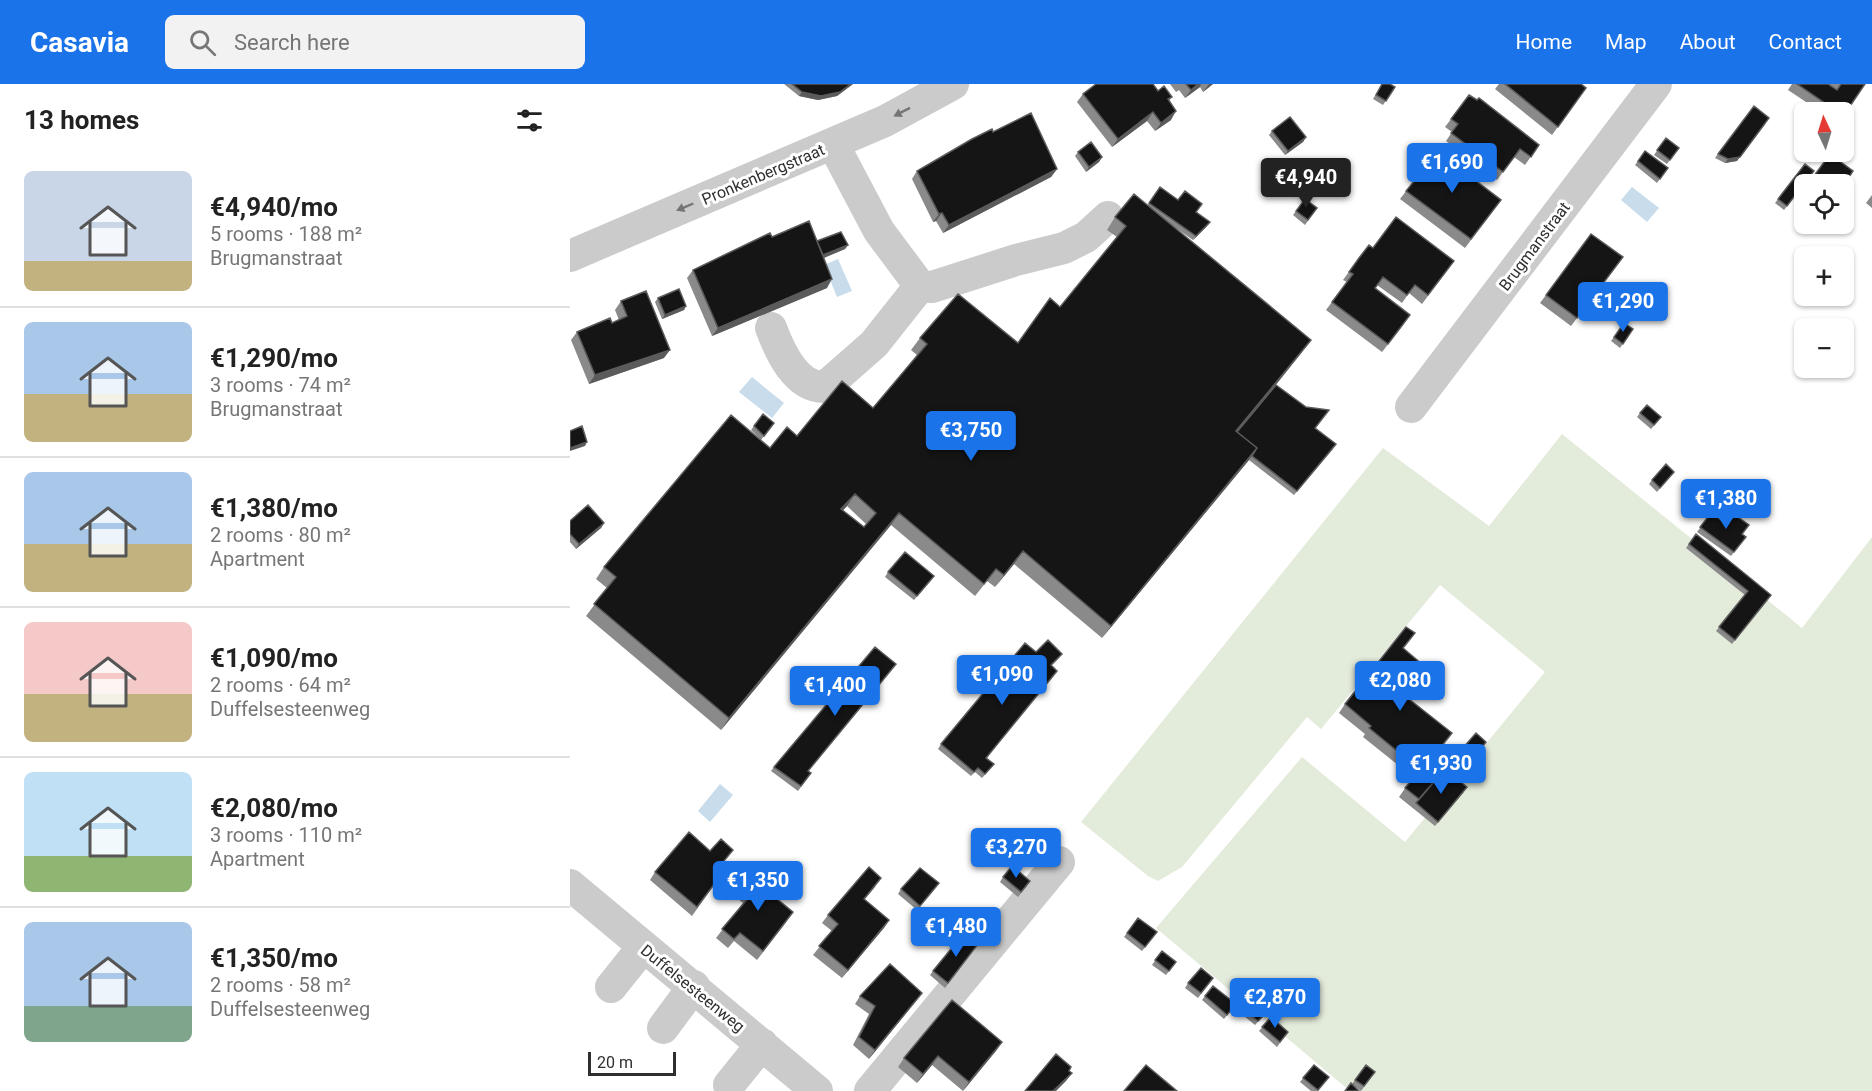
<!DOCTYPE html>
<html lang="en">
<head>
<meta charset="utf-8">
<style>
	body { margin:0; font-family:Roboto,sans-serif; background:#f2f2f2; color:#222; height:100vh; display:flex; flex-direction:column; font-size:22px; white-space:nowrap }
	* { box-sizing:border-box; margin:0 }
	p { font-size:20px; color:#767676 }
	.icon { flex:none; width:33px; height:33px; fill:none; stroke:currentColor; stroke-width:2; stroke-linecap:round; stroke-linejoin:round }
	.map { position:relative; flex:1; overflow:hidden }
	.side { display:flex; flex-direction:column; background:#fff; width:570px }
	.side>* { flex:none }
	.needle { width:39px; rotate:356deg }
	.tools { position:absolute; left:1224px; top:18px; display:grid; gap:12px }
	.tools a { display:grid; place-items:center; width:60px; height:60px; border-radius:9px; background:#fff; box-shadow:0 2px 4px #0004; font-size:30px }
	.scale { position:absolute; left:18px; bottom:15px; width:88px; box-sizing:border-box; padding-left:6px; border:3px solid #2e2e2e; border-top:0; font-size:16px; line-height:21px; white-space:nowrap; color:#2e2e2e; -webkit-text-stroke:4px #fff; paint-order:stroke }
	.price { position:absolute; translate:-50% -51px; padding:0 14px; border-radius:6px; background:#1a73e8; color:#fff; font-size:20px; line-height:39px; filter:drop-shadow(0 2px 3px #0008) }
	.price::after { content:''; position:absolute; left:50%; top:36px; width:18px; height:14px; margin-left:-9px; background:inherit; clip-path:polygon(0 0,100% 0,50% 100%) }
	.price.current { background:#222; color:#fff }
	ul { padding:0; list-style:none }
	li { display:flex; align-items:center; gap:18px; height:150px; padding:0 24px }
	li+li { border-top:2px solid #e0e0e0 }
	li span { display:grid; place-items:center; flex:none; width:168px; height:120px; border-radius:9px; color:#555 }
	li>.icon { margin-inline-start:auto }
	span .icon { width:72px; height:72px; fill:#fffc; stroke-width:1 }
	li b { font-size:26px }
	h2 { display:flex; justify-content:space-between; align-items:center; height:72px; padding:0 24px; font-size:26px }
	header { display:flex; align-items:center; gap:36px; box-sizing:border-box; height:84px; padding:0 30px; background:#1a73e8; color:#fff }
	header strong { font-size:28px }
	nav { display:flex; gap:33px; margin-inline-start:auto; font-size:21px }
	.search { width:420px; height:54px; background:#f2f2f2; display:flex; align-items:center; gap:15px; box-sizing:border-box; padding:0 21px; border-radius:9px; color:#767676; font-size:22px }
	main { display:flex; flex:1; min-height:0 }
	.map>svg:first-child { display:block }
	.green { fill:#e3ebdb }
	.water { fill:#c8dceb }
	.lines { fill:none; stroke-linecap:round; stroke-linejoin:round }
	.minor { stroke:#cbcbcb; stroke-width:32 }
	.wall { fill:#8a8a8a; fill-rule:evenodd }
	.shaded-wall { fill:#5b5b5b }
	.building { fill:#151515; stroke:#5b5b5b; stroke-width:1.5; fill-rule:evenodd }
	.oneway { fill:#757575 }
	.labels { text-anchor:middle; stroke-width:6; stroke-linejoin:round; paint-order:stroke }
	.street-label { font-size:16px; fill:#2e2e2e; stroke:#fff }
</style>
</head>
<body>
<header>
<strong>Casavia</strong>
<div class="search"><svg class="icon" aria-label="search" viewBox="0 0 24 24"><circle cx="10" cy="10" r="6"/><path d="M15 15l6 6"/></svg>Search here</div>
<nav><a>Home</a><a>Map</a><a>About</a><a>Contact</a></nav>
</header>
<main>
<section class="side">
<h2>13 homes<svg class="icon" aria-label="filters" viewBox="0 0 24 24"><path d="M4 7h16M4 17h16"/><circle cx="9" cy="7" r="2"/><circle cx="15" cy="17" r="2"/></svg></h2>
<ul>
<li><span style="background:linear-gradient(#c9d6e8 75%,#c2b280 0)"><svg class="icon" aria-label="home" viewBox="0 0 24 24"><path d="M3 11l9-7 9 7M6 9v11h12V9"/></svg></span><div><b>€4,940/mo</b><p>5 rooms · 188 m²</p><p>Brugmanstraat</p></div></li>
<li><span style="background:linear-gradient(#a9c7e8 60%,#c2b280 0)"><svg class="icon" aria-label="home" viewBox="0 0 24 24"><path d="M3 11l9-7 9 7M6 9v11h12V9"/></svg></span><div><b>€1,290/mo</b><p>3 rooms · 74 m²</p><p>Brugmanstraat</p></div></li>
<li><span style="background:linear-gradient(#a9c7e8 60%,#c2b280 0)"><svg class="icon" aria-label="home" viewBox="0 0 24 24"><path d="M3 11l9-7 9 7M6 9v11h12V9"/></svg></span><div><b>€1,380/mo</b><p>2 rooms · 80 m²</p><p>Apartment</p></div></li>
<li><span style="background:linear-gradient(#f6c9c9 60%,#c2b280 0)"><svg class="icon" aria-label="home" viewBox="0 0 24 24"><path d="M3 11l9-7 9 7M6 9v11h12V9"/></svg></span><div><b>€1,090/mo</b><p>2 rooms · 64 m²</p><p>Duffelsesteenweg</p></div></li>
<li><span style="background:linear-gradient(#bfe0f5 70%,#8fb573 0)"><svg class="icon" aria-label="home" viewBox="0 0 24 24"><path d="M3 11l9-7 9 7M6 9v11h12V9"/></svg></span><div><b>€2,080/mo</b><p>3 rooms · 110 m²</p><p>Apartment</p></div></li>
<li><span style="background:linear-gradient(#a9c7e8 70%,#7fa58c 0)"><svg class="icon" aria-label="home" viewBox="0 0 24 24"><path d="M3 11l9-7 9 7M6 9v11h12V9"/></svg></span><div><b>€1,350/mo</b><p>2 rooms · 58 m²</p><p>Duffelsesteenweg</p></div></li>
</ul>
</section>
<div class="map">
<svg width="1302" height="1007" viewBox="0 0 1302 1007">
	<rect width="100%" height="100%" fill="#fff"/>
	<path class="green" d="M 992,350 L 1232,544 L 1302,453 L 1302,1007 L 780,1007 L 586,844 L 732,673 L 835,758 L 975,588 L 870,501 L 751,645 L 737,633 L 612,783 L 588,797 L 578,792 L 511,738 L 813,364 L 919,442 Z"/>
	<path class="water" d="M 1062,103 L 1089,124 L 1077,138 L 1051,116 Z
		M 268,175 L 282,207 L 267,213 L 254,181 Z
		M 182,293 L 214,319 L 202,334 L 169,308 Z
		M 150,700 L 163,711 L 140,738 L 128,727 Z"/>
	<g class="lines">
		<path class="minor" d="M 263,60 L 309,147 L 350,202 L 362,203 L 446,176 L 494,164 L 516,153 L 538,133
			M 0,172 L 315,37 L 383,0
			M 201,244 C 210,268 226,304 255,303 L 304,260 L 350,202
			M 841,323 L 1086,0
			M 0,801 L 247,1007
			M 41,903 L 73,863
			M 93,944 L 124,902
			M 159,1001 L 192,960
			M 300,1007 L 489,778"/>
	</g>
	<path class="wall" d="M 214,0 L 283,0 L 267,12 L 248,16 L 229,12 Z
		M 600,0 L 643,0 L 633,8 L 630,3 L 615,14 L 609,6 L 606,8 Z
		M 812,0 L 825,3 L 813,21 L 803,15 Z
		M 929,0 L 1011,0 L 1016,4 L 982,51 L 925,5 Z
		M 1222,0 L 1295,0 L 1274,28 L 1251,28 L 1218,6 Z
		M 588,7 L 602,13 L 599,17 L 601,36 L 585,47 L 577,37 L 542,63 L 507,18 L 513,10 Z
		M 899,11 L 969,61 L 955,81 L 944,73 L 927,96 L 876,57 L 882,48 L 875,43 Z
		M 1184,22 L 1167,77 L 1155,79 L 1145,74 Z
		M 702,47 L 736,53 L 733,58 L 715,71 L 699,51 Z
		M 423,48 L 487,85 L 481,93 L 373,149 L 366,137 L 363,138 L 342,95 L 347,87 Z
		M 1096,54 L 1109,64 L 1097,80 L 1084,71 Z
		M 1075,67 L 1098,84 L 1087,99 L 1065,81 Z
		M 508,68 L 532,73 L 529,78 L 516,88 L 505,72 Z
		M 864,72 L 931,116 L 895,164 L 830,115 L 847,93 L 840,86 L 845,78 Z
		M 1235,80 L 1244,87 L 1214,126 L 1205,119 Z
		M 590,103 L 626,128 L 637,142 L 623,156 L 596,137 L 732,268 L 706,301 L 763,365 L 724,411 L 679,376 L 532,554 L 444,480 L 425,503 L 417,497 L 405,512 L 321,441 L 151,646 L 16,532 L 37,504 L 26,495 L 34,483 L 200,364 L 227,352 L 303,324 L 347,271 L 341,266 L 350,254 L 448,259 L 490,223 L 547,153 L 537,146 L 545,133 L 577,122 ZM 277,422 L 296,440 L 294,443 L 273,426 Z
		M 1234,104 L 1234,126 L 1224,118 Z
		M 1302,111 L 1302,124 L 1296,119 Z
		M 735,115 L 747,124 L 735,141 L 723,131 Z
		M 202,153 L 278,161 L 275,165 L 254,174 L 257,204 L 142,252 L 117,194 L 123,186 Z
		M 803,164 L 884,177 L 852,220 L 839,209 L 832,219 L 807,201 L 805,204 L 834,240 L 812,268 L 756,226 L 777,198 L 773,196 L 789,174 Z
		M 1053,173 L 1001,242 L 970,219 L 976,211 Z
		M 88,214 L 116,222 L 114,226 L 92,235 L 85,218 Z
		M 51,217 L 94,274 L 19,300 L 1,256 L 7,248 L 42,239 L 49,236 L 45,226 Z
		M 1054,239 L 1063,245 L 1050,264 L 1041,257 Z
		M 1070,329 L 1088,337 L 1081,345 L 1067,333 Z
		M 193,330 L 204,339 L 191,356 L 181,346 Z
		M 1104,388 L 1087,408 L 1079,400 L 1082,396 Z
		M 1141,429 L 1176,453 L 1161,472 L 1127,448 Z
		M 0,437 L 34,439 L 31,444 L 6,465 L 0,458 Z
		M 1126,450 L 1201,511 L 1162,560 L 1146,547 L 1175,511 L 1116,464 Z
		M 318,488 L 361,496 L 344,516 L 315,493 Z
		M 834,564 L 848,589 L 831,608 L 876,657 L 855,684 L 867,694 L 894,708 L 865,742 L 829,713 L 843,693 L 793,653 L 795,650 L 769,629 L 775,620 Z
		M 466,568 L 489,574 L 481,582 L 417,674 L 424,680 L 421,684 L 412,694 L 405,688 L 401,692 L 368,665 L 371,660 Z
		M 916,658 L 902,677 L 891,668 L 893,664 Z
		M 204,683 L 238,687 L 241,689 L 228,707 L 201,687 Z
		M 163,766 L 153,779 L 157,783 L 122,832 L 80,796 L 85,788 L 140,767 Z
		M 433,793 L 457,802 L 448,813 L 430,798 Z
		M 194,795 L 190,801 L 217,837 L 187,876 L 164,857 L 158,864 L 146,854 L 173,819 L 163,811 L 169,803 Z
		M 369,799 L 347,826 L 328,810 L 331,805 Z
		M 306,802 L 294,816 L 319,836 L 272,894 L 243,871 L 262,847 L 252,839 L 258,831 Z
		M 587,848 L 572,867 L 554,853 L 557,849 Z
		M 408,860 L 375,904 L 360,891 L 363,887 Z
		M 592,867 L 606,878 L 596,891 L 582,881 Z
		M 643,894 L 628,914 L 615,904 L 618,899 Z
		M 352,909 L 299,975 L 283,961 L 299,930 L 285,920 L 290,912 Z
		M 635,912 L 666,920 L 654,935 L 632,916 Z
		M 666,919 L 696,929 L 685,941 L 663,923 Z
		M 701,933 L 718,948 L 707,963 L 689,947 Z
		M 432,958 L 393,1007 L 362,981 L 347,999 L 328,983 L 334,974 Z
		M 744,981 L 759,993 L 748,1007 L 741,1007 L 730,998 Z
		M 796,981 L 805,988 L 791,1007 L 782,1000 Z"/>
	<path class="shaded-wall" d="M 283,0 L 267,12 L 248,16 L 229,12 L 232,8 Z
		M 628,0 L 631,0 L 630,3 L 615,14 L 621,6 Z
		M 639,0 L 643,0 L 633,8 Z
		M 606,27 L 601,36 L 585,47 L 591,39 Z
		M 583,28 L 577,37 L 542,63 L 548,55 Z
		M 1196,39 L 1167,77 L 1155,79 L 1158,75 Z
		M 736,53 L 733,58 L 715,71 L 718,67 Z
		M 532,73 L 529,78 L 516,88 L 519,83 Z
		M 487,85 L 481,93 L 373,149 L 379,141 Z
		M 372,129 L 366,137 L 363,138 L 369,130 Z
		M 640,138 L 637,142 L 623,156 L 626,152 Z
		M 278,161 L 275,165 L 246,177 L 249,173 Z
		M 262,195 L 257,204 L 142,252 L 148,244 Z
		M 116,222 L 114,226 L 92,235 L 95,231 Z
		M 741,256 L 732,268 L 661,356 L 666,347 Z
		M 100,266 L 94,274 L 19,300 L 25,291 Z
		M 17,358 L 15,362 L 0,367 L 0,364 Z
		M 687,364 L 679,376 L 532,554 L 541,542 Z
		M 285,410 L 277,422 L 263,437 L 271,425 Z
		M 329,429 L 321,441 L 151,646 L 159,634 Z
		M 34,439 L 31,444 L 6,465 L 9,460 Z
		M 453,467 L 444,480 L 425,503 L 434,491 Z
		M 853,581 L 848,589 L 824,616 L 830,608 Z
		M 319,836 L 314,844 L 272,894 L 278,886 Z
		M 352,909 L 346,917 L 299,975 L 305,966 Z
		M 432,958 L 426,967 L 393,1007 L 399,998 Z
		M 368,972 L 362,981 L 347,999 L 353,990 Z
		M 502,989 L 496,997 L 486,1007 L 483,1007 Z"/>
	<path class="building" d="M 222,0 L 281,0 L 270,8 L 251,12 L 232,8 Z
		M 526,0 L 583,0 L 588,7 L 594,2 L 602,13 L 598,15 L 606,27 L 591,39 L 583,28 L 548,55 L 513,10 Z
		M 616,0 L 628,0 L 621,6 Z
		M 812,0 L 820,0 L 825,3 L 816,17 L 806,11 Z
		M 935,0 L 1011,0 L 1016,4 L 988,43 Z
		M 1227,0 L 1258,0 L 1267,6 L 1271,0 L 1295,0 L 1274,31 L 1274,28 L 1268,28 Z
		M 899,11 L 907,16 L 909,14 L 969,61 L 961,73 L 950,65 L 933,88 L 881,49 L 888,40 L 881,35 Z
		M 1184,22 L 1199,34 L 1170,73 L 1158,75 L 1148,70 Z
		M 461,29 L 487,85 L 379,141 L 372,129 L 369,130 L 347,87 L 402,55 L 422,45 L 423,48 Z
		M 720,33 L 736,53 L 718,67 L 702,47 Z
		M 1096,54 L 1109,64 L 1100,76 L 1087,66 Z
		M 521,58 L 532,73 L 519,83 L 508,68 Z
		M 855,65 L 864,72 L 867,67 L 931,116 L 901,155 L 836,107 L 854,85 L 845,78 Z
		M 1075,67 L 1098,84 L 1090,95 L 1068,77 Z
		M 1260,70 L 1283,87 L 1274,101 L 1238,100 Z
		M 1235,80 L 1244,87 L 1217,122 L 1208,115 Z
		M 590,103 L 608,116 L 615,107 L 632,120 L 626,128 L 640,138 L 626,152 L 579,119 Z
		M 1234,104 L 1234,120 L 1227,114 Z
		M 564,110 L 741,256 L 666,347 L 687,364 L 541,542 L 453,467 L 434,491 L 426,485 L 414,500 L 329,429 L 159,634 L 24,520 L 46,493 L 34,483 L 161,331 L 200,364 L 217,343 L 227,352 L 272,297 L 303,324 L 357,260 L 350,254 L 388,210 L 448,259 L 480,214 L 490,223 L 556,142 L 545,133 ZM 285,410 L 306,429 L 294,443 L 271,425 Z
		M 735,115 L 747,124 L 738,136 L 726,127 Z
		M 826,133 L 884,177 L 858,211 L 845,201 L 837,211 L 813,193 L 805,204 L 840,231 L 818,260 L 762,218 L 783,190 L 779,188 L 789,174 L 799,161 L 803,164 Z
		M 239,137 L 262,195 L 148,244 L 123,186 L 200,149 L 202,153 Z
		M 271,148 L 278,161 L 253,171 L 247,157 Z
		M 1021,150 L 1053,173 L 1007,234 L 976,211 Z
		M 109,205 L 116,222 L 95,231 L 88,214 Z
		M 76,207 L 100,266 L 25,291 L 7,248 L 40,234 L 42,239 L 57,232 L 51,217 Z
		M 1054,239 L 1063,245 L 1053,260 L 1044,253 Z
		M 706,301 L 736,323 L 759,326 L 745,344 L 766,360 L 727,407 L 682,372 L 687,364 L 667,348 Z
		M 1077,321 L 1091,333 L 1084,341 L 1070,329 Z
		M 193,330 L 204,339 L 194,352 L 184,342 Z
		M 12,342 L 17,358 L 0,364 L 0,347 Z
		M 1096,380 L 1104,388 L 1090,404 L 1082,396 Z
		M 18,421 L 34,439 L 9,460 L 0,450 L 0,437 Z
		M 1158,426 L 1179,441 L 1172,450 L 1176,453 L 1164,468 L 1130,443 L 1141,429 L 1151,436 Z
		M 1126,450 L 1201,511 L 1165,556 L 1149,543 L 1178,507 L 1119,460 Z
		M 335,468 L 364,492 L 347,512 L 318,488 Z
		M 836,543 L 845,549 L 833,564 L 853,581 L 830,608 L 882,649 L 855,683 L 867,694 L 849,715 L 835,704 L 850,686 L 799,644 L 801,642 L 775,620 Z
		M 478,556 L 492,570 L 481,581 L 487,587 L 416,674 L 424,680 L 415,690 L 408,684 L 404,688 L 371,660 L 455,559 L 466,568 Z
		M 305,563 L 326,580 L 238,687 L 241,689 L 231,702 L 204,683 Z
		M 906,649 L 916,658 L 905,673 L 893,664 Z
		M 875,685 L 897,703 L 868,738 L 846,719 Z
		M 119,748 L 140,767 L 151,755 L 163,766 L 153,778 L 157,783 L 127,823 L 85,788 Z
		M 189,778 L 200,787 L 189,800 L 223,828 L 193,867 L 170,849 L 164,855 L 152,845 L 180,812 L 169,803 Z
		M 442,782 L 460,797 L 451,808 L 433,793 Z
		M 299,783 L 311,794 L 294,815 L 319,836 L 278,886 L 249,862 L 268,840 L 258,831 Z
		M 350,784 L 369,799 L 350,822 L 331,805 Z
		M 568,834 L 587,848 L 575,863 L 557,849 Z
		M 394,849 L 408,860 L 378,899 L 363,887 Z
		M 592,867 L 606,878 L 599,887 L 585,876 Z
		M 320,880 L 352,909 L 305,966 L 289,953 L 305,922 L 290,912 Z
		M 631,884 L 643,894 L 631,909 L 618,899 Z
		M 643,902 L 666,920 L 657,931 L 635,912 Z
		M 674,910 L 696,929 L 688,937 L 666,919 Z
		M 382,916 L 432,958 L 399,998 L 368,972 L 353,990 L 334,974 Z
		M 701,933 L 718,948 L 710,958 L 692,943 Z
		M 486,970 L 501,983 L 499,987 L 502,989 L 483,1007 L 455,1007 Z
		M 576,981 L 607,1007 L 554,1007 Z
		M 744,981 L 759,993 L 748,1006 L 733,994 Z
		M 796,981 L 805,988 L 794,1002 L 785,996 Z
		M 781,999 L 789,1007 L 775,1007 Z"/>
	<defs><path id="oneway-solid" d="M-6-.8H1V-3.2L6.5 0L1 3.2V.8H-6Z" transform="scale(1.5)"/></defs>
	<g class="oneway">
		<use href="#oneway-solid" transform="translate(332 28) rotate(153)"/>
		<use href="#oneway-solid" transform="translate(115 123) rotate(157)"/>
	</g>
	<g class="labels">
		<g class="street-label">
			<text transform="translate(193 90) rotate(-23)" y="6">Pronkenbergstraat</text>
			<text transform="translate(964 162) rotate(-53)" y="6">Brugmanstraat</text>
			<text transform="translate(123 904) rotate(39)" y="6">Duffelsesteenweg</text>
		</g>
	</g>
</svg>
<div class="tools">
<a><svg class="needle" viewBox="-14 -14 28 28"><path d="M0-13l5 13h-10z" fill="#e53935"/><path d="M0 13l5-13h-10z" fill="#767676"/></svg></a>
<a><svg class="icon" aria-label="locate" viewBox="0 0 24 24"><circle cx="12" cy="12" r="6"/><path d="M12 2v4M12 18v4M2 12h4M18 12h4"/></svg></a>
<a>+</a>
<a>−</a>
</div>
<div class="scale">20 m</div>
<b class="price" style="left:882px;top:110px">€1,690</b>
<b class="price current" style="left:736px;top:125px">€4,940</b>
<b class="price" style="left:1053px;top:249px">€1,290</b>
<b class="price" style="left:401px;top:378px">€3,750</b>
<b class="price" style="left:1156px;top:446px">€1,380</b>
<b class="price" style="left:432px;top:622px">€1,090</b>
<b class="price" style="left:830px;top:628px">€2,080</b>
<b class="price" style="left:265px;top:633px">€1,400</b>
<b class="price" style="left:871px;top:711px">€1,930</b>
<b class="price" style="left:446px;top:795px">€3,270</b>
<b class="price" style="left:188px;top:828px">€1,350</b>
<b class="price" style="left:386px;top:874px">€1,480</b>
<b class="price" style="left:705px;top:945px">€2,870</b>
</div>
</main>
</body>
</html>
